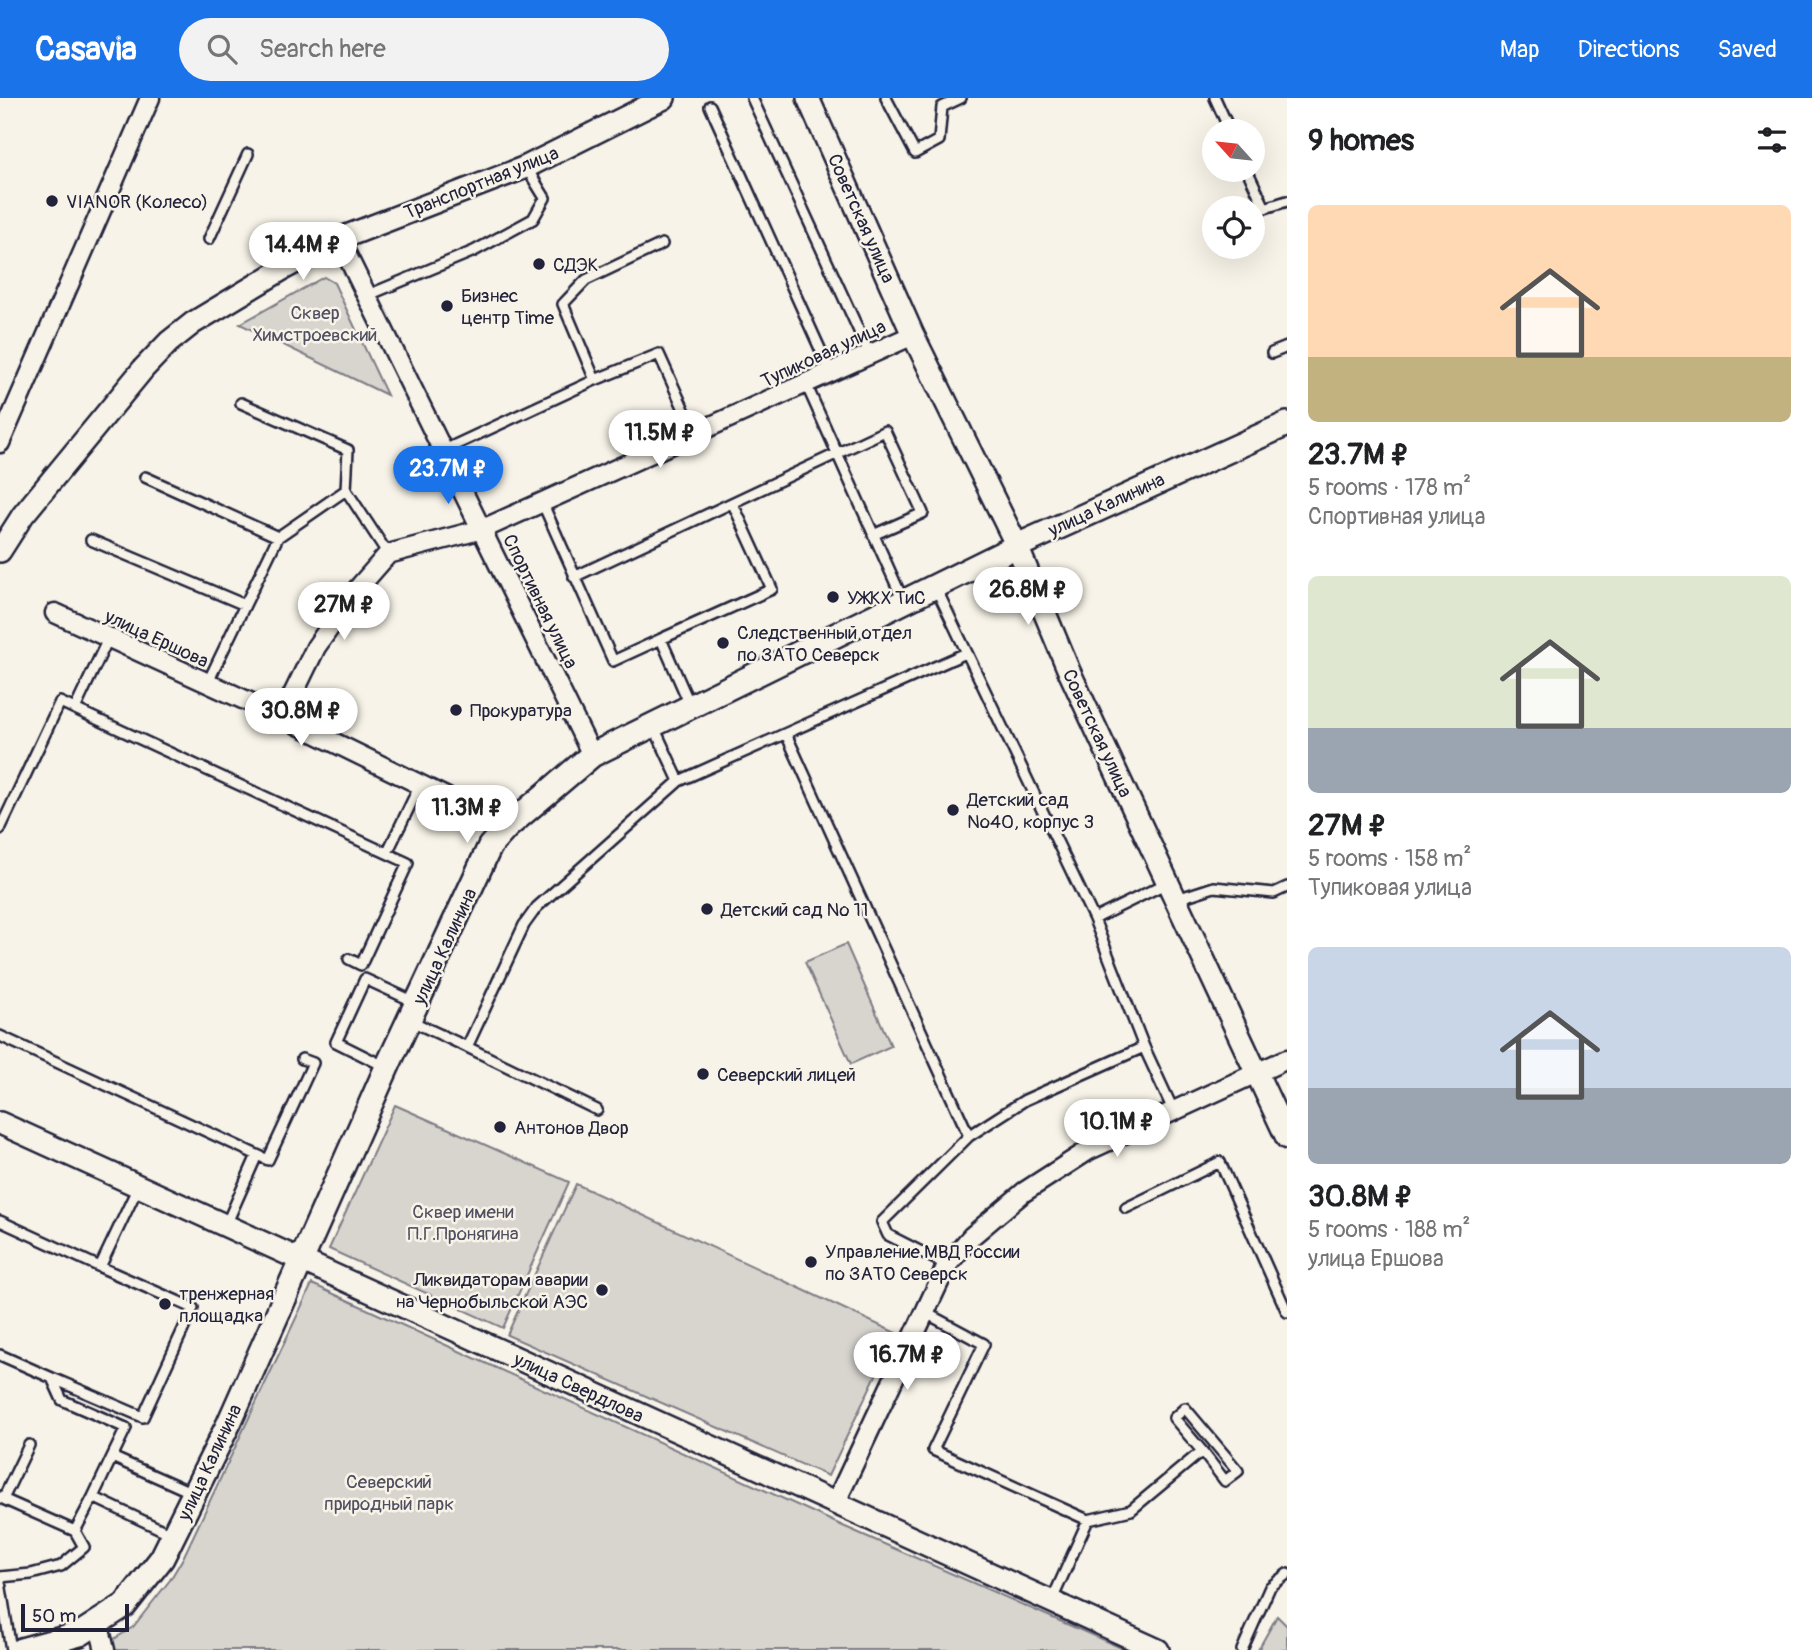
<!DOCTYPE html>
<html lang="en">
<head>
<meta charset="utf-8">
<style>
	body { margin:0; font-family:Pangolin,sans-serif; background:#f2f2f2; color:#202124; height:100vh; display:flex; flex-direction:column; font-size:26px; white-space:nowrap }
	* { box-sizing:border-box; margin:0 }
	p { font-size:23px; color:#757577 }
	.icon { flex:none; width:38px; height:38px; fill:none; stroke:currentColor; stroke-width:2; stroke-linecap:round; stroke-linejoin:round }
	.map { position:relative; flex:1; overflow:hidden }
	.side { display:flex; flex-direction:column; background:#fff; width:525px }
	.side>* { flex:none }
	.needle { width:46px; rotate:297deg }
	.fabs { position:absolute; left:1202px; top:21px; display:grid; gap:14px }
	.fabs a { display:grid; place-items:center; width:63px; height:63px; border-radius:50%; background:#fff; box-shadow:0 7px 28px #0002; font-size:35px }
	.scale { position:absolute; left:21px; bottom:18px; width:108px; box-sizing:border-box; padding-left:7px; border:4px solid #22223b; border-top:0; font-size:19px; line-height:24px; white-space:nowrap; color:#22223b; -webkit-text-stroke:5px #f7f3e8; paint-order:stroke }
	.price { position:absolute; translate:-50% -60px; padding:0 16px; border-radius:24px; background:#fff; color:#222; font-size:23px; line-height:46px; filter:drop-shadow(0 2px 4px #0008) }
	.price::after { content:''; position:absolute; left:50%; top:42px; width:21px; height:16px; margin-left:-10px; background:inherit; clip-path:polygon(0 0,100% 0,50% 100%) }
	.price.on { background:#1a73e8; color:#fff }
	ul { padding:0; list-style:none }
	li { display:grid; align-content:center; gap:14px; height:371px; padding:0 21px }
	li span { display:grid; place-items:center; height:217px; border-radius:10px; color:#555 }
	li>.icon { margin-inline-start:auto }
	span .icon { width:126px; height:126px; fill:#fffc; stroke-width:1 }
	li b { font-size:30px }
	h2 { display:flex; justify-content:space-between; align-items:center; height:84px; padding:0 21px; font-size:30px }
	header { display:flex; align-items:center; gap:42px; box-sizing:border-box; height:98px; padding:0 35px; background:#1a73e8; color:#fff }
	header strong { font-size:33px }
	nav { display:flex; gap:38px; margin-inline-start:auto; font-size:24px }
	.search { width:490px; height:63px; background:#f2f2f2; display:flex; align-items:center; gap:18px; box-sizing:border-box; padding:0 24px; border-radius:38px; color:#757577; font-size:26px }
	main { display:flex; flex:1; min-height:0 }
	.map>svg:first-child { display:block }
	.green { fill:#d8d5cf; stroke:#7d7c85; stroke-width:2 }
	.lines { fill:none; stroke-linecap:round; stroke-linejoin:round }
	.service-casing { stroke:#22223b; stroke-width:14 }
	.minor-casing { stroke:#22223b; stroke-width:23 }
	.tertiary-casing { stroke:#22223b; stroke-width:26 }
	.secondary-casing { stroke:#22223b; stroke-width:28 }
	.service { stroke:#f7f3e8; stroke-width:9 }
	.minor { stroke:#f7f3e8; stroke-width:18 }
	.tertiary { stroke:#f7f3e8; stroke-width:21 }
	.secondary { stroke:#f7f3e8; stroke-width:23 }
	.poi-dot { fill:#22223b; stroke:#f7f3e8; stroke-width:2.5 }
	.labels { text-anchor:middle; stroke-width:5; stroke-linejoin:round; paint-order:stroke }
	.street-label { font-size:19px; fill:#22223b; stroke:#f7f3e8 }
	.poi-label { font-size:19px; fill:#22223b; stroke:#f7f3e8; text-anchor:start }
	.park-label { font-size:19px; fill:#504f60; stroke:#f7f3e8 }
</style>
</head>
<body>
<header>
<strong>Casavia</strong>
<div class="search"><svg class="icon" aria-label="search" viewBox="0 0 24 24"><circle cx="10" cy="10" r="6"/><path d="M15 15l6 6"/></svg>Search here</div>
<nav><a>Map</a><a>Directions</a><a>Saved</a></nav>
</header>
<main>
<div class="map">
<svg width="1287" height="1552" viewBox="0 0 1287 1552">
	<rect width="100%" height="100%" fill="#f7f3e8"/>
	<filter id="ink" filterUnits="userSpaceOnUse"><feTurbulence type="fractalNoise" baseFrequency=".0143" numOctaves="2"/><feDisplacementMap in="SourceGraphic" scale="14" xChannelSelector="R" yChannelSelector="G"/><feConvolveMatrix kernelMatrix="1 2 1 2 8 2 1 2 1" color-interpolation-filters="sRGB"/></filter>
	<g filter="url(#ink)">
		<path class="green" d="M 324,179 L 334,185 L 387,297 L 240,226 Z
			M 846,846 L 891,948 L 851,966 L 805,864 Z
			M 395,1007 L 569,1084 L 503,1230 L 329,1151 Z
			M 576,1086 L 896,1235 L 828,1378 L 507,1237 Z
			M 312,1186 L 843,1428 L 1126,1552 L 97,1552 L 133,1529 L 170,1482 L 183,1460 Z
			M 1277,1518 L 1287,1528 L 1287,1552 L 1258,1552 Z"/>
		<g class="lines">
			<g class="service-casing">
				<path id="service" d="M 752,0 L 870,257
					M 886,0 L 915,55 L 939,42 L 942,9 L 961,0
					M 1215,0 L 1230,33
					M 710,8 L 831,275
					M 1247,72 L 1265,110 L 1287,103
					M 209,141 L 248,56
					M 366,198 L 474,153 L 533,121 L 545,100 L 526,69
					M 1272,255 L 1287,249
					M 595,282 L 659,256 L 695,336
					M 806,286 L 903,502
					M 241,305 L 348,352 L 346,392
					M 442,353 L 595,282 L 563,206 L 586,182 L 662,146
					M 145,379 L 278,439 L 346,392 L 388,456
					M 542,404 L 613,563 L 661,541 L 690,607
					M 91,442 L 245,507 L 207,586
					M 574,479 L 885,333 L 923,415 L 873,437
					M 936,490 L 1094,821 L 1167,785
					M 245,507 L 278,439
					M 661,541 L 772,491 L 733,406
					M 75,611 L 408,765 L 361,867 L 349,861
					M 653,627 L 679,683 L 966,555
					M 786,636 L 969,1038 L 882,1124 L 888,1137 L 947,1167
					M 0,731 L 60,604 L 75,611 L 108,541
					M 387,755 L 420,687
					M 1177,801 L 1214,789 L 1274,795 L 1287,789
					M 1094,821 L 1144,949 L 1174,1014
					M 409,922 L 467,949 L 524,827 L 537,809 L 679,683
					M 0,938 L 268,1062 L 313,965 L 302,961
					M 467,949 L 597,1012
					M 386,969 L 336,944 L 365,881 L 417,905
					M 969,1038 L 1025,1002 L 1144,949
					M 1126,1110 L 1220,1064 L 1287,1214
					M 0,1123 L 100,1169 L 138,1089
					M 226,1127 L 257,1057
					M 924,1214 L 984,1246 L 933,1352 L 1088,1422
					M 0,1257 L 52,1280 L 62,1302 L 126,1330 L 112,1359
					M 52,1280 L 143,1319 L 193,1210 L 100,1169
					M 0,1399 L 3,1401 L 29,1347
					M 75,1433 L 93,1399
					M 173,1437 L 93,1399 L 112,1359 L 195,1396
					M 0,1479 L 31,1476 L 61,1468 L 84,1449 L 75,1433 L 3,1401
					M 0,1484 L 11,1552
					M 1052,1502 L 1088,1422 L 1131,1412 L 1202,1353 L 1225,1383 L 1238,1373 L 1185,1310 L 1174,1320 L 1202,1353
					M 1242,1552 L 1270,1489 L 1287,1476"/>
			</g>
			<g class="minor-casing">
				<path id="minor" d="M 339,141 L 592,657
					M 0,345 L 150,0
					M 55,515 L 282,619 L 507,729
					M 282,619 L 316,549 L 353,496 L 388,456 L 483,431 L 913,237
					M 835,1406 L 947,1167 L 972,1138 L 1024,1094 L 1089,1052 L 1287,961
					M 98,1524 L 105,1552"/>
			</g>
			<g class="tertiary-casing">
				<path id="tertiary" d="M 808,0 L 913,237 L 1017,448 L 1069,573 L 1287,1040
					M 0,453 L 23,417 L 144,270 L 169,244 L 193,225 L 281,172 L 339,141 L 526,69 L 664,0
					M 0,1025 L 1158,1552"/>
			</g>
			<g class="secondary-casing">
				<path id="secondary" d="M 21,1552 L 80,1536 L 125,1507 L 162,1460 L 229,1325 L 387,969 L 490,748 L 507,729 L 592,657 L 1017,448 L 1287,326"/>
			</g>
			<use href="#service" class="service"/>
			<use href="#minor" class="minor"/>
			<use href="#tertiary" class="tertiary"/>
			<use href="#secondary" class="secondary"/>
		</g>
	</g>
	<g class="poi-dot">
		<circle cx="52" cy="103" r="7"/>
		<circle cx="539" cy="166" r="7"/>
		<circle cx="447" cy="208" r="7"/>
		<circle cx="833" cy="499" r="7"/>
		<circle cx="723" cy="545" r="7"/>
		<circle cx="456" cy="612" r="7"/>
		<circle cx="953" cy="712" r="7"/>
		<circle cx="707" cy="811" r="7"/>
		<circle cx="703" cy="976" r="7"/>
		<circle cx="500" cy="1029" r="7"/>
		<circle cx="811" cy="1164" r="7"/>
		<circle cx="602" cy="1192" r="7"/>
		<circle cx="165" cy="1206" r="7"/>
	</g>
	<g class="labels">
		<g class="street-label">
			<text transform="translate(481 84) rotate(-22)" y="7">Транспортная улица</text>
			<text transform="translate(862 120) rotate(66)" y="7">Советская улица</text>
			<text transform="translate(823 255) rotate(-25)" y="7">Тупиковая улица</text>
			<text transform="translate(1106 406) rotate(-25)" y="7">улица Калинина</text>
			<text transform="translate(541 503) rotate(64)" y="7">Спортивная улица</text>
			<text transform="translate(157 540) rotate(25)" y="7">улица Ершова</text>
			<text transform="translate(1098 635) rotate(65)" y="7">Советская улица</text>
			<text transform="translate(444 848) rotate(-65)" y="7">улица Калинина</text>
			<text transform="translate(579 1289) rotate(25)" y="7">улица Свердлова</text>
			<text transform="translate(209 1364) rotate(-65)" y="7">улица Калинина</text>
		</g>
		<g class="poi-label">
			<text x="66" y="110">VIANOR (Колесо)</text>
			<text x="553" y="173">СДЭК</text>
			<text x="461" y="204">Бизнес<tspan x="461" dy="22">центр Time</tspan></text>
			<text x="847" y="506">УЖКХ ТиС</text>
			<text x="737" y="541">Следственный отдел<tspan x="737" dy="22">по ЗАТО Северск</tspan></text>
			<text x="470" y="619">Прокуратура</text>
			<text x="967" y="708">Детский сад<tspan x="967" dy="22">№40, корпус 3</tspan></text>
			<text x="721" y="818">Детский сад № 11</text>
			<text x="717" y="983">Северский лицей</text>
			<text x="514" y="1036">Антонов Двор</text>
			<text x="825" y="1160">Управление МВД России<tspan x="825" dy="22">по ЗАТО Северск</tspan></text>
			<text x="588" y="1188" text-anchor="end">Ликвидаторам аварии<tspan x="588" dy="22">на Чернобыльской АЭС</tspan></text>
			<text x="179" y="1202">тренжерная<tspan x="179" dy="22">площадка</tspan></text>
		</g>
		<g class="park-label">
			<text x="315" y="221">Сквер<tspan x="315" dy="22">Химстроевский</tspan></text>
			<text x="463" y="1120">Сквер имени<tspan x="463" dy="22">П.Г.Пронягина</tspan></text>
			<text x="389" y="1390">Северский<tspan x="389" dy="22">природный парк</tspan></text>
		</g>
	</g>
</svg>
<div class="fabs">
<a><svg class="needle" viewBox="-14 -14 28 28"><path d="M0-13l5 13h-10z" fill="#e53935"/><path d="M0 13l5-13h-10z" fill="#757577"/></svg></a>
<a><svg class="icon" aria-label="locate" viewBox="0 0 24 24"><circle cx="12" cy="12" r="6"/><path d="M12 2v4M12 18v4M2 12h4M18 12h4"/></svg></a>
</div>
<div class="scale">50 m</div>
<b class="price" style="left:303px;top:184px">14.4M ₽</b>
<b class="price" style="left:660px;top:372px">11.5M ₽</b>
<b class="price on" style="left:448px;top:408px">23.7M ₽</b>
<b class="price" style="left:1028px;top:529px">26.8M ₽</b>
<b class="price" style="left:344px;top:544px">27M ₽</b>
<b class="price" style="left:301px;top:650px">30.8M ₽</b>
<b class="price" style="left:467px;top:747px">11.3M ₽</b>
<b class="price" style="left:1117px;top:1061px">10.1M ₽</b>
<b class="price" style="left:907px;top:1294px">16.7M ₽</b>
</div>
<section class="side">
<h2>9 homes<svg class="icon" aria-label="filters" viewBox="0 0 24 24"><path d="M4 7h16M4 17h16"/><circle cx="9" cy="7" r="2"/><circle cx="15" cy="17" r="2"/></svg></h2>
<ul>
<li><span style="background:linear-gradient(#ffd9b3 70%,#c2b280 0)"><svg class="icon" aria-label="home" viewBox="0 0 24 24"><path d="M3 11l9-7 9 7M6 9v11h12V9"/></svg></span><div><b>23.7M ₽</b><p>5 rooms · 178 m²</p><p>Спортивная улица</p></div></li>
<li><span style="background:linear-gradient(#dfe7d0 70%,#9aa5b1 0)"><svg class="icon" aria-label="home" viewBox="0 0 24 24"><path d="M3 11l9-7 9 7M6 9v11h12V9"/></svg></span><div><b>27M ₽</b><p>5 rooms · 158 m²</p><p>Тупиковая улица</p></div></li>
<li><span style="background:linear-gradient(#c9d6e8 65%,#9aa5b1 0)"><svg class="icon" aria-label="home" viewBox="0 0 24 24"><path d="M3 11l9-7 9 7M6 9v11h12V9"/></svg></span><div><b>30.8M ₽</b><p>5 rooms · 188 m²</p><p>улица Ершова</p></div></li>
</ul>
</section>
</main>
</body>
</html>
